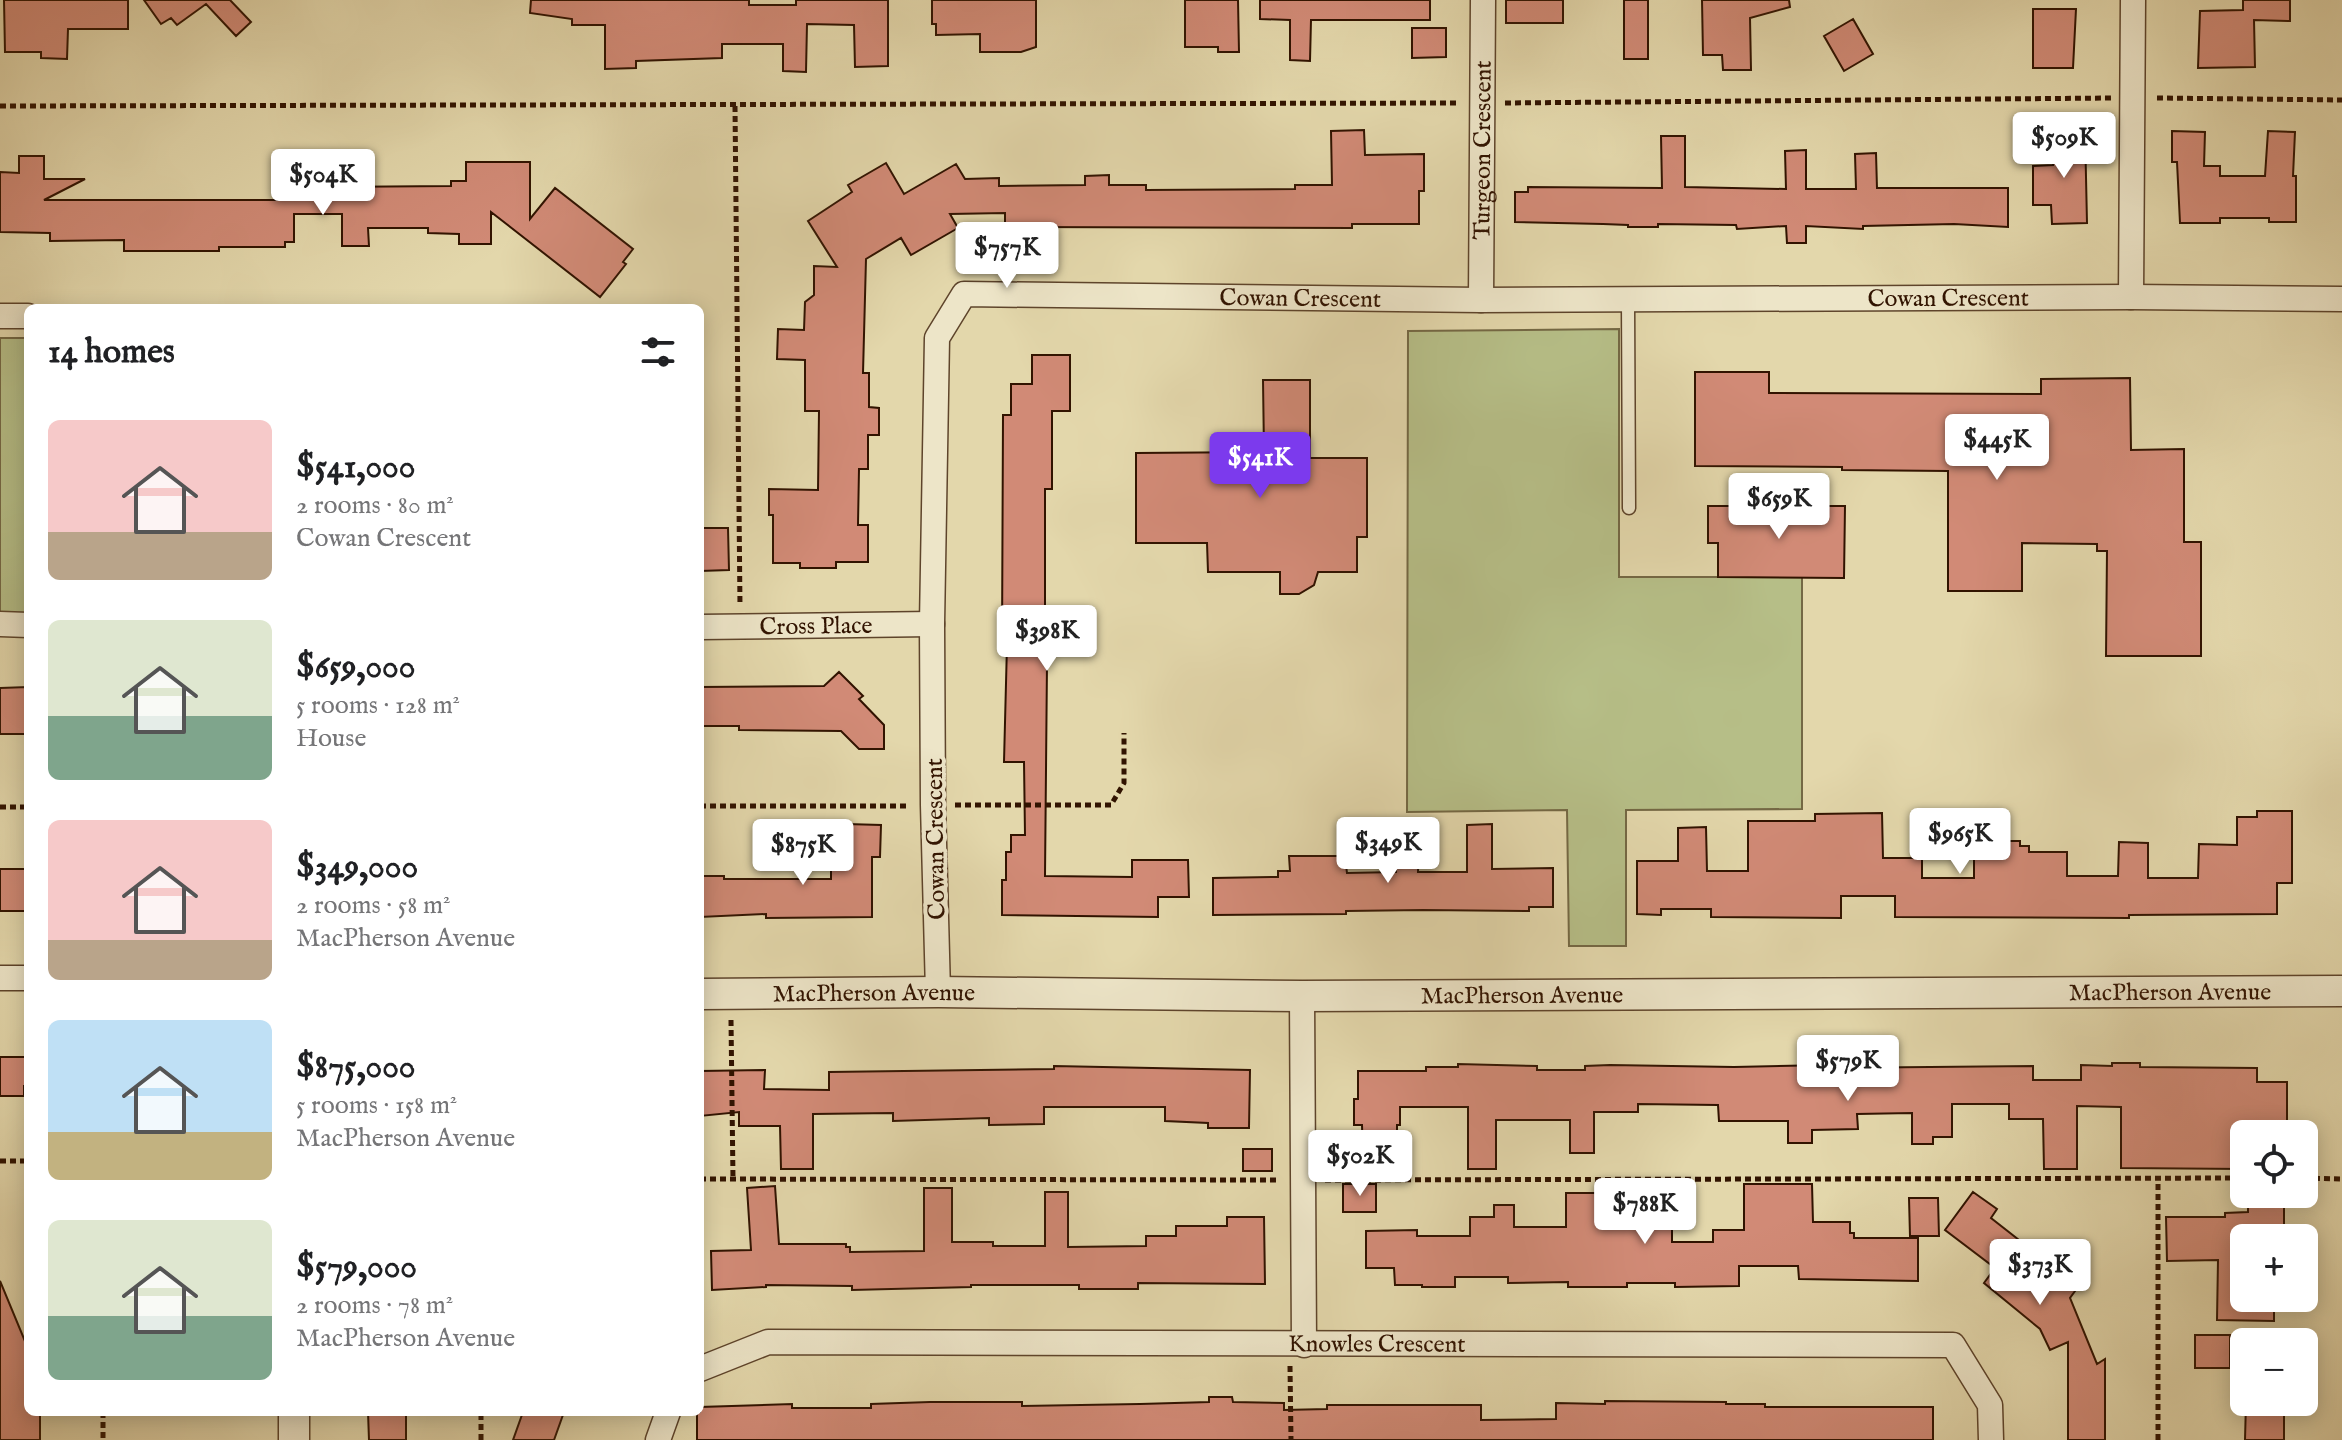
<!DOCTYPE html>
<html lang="en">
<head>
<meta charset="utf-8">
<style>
	body { margin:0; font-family:"IM FELL English",serif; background:#f6f6f6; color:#202124; height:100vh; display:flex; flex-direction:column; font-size:30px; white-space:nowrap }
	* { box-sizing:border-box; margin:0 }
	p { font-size:26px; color:#757577 }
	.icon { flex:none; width:44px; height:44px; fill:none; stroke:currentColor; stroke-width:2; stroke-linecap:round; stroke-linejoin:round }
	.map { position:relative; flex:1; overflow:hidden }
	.panel { position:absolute; left:24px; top:304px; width:680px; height:1112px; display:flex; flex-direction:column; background:#fff; border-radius:12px; box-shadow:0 4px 20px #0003 }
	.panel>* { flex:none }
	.buttons { position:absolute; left:2230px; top:1120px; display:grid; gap:16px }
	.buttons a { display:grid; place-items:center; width:88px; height:88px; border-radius:12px; background:#fff; box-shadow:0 4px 20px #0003; font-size:40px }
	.price { position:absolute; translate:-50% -68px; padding:0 18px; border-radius:8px; background:#fff; color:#222; font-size:26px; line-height:52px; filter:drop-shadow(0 2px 4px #0008) }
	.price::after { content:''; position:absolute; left:50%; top:48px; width:24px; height:18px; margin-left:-12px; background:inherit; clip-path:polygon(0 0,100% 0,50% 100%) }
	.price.active { background:#7c3aed; color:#fff }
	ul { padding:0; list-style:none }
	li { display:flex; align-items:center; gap:24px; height:200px; padding:0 24px }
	li span { display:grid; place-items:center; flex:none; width:224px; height:160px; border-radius:12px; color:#555 }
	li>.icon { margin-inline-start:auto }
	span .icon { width:96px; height:96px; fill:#fffc; stroke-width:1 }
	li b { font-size:34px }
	h2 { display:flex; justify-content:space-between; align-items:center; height:96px; padding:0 24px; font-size:34px }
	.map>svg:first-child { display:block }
	.green { fill:#b6be87; stroke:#746844; stroke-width:2 }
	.building { fill:#d18a76; stroke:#311300; stroke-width:2 }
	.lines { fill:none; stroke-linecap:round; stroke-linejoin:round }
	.service-casing { stroke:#5e442b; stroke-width:15 }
	.minor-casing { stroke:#5e442b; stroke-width:27 }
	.tertiary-casing { stroke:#5e442b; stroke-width:33 }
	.path { stroke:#311300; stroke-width:5; stroke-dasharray:6 4; stroke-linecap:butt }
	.service { stroke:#ede5c8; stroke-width:12 }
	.minor { stroke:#ede5c8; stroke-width:24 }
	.tertiary { stroke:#ede5c8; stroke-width:30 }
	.labels { text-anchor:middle; stroke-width:8; stroke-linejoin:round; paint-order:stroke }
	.street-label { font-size:24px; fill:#311300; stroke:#ede5c8 }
</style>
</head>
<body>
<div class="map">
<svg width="2342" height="1440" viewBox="0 0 2342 1440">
	<rect width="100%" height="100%" fill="#e3d7ab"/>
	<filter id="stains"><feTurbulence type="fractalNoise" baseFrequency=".0025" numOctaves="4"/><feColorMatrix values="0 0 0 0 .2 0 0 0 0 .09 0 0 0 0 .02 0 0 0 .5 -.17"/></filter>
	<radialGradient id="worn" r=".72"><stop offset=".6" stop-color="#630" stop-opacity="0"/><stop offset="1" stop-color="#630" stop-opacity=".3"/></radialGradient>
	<path class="green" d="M 1619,329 L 1619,577 L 1802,577 L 1802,809 L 1626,810 L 1626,946 L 1569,946 L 1567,810 L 1407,812 L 1408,331 Z
		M 0,338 L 28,338 L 28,615 L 0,615 Z"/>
	<path class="building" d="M 4,0 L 128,0 L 128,29 L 68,29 L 67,59 L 41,58 L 41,52 L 5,52 Z
		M 144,0 L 230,0 L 251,22 L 236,36 L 206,4 L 177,25 L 171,18 L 161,24 Z
		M 531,0 L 749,0 L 749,5 L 796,5 L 796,0 L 888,0 L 888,66 L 855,67 L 854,25 L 807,24 L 806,72 L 783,71 L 783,44 L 722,44 L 722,58 L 636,61 L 636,68 L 605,69 L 605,25 L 572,25 L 572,19 L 530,13 Z
		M 932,0 L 1036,0 L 1036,47 L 1021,52 L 980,52 L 980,34 L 936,35 L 936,24 L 932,24 Z
		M 1185,0 L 1238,0 L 1239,52 L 1218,52 L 1218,47 L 1185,47 Z
		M 1260,0 L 1430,0 L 1430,20 L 1311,20 L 1310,61 L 1290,60 L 1290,20 L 1260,19 Z
		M 1506,0 L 1563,0 L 1563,23 L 1506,23 Z
		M 1624,0 L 1648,0 L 1648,59 L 1624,59 Z
		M 1702,0 L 1789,0 L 1790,7 L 1750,18 L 1751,70 L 1723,70 L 1722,55 L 1703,55 Z
		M 2243,0 L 2290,0 L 2290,21 L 2254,20 L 2255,67 L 2198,68 L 2200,11 L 2243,10 Z
		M 2033,9 L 2076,9 L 2073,68 L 2033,68 Z
		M 1853,19 L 1873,54 L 1844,71 L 1824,36 Z
		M 1412,28 L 1446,28 L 1446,57 L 1412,58 Z
		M 1364,130 L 1365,155 L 1424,154 L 1424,191 L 1419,191 L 1419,224 L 1352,224 L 1352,228 L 1005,227 L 1005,213 L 950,214 L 958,228 L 911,255 L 901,238 L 866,259 L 863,373 L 869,373 L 869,407 L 879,408 L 879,435 L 868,435 L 868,469 L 859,469 L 858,525 L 868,525 L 868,562 L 836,562 L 836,568 L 800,568 L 800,563 L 773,563 L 773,515 L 769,515 L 769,489 L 818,490 L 819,411 L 805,411 L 805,360 L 777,359 L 778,329 L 804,330 L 805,302 L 814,295 L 814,266 L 837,267 L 808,221 L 852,192 L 848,185 L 886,163 L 904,194 L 956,164 L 965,179 L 999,178 L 999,186 L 1085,185 L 1085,176 L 1109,175 L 1109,185 L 1146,185 L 1146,190 L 1295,189 L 1295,185 L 1332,185 L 1331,131 Z
		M 2085,131 L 2087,223 L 2052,224 L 2051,205 L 2033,205 L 2033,166 L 2053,165 L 2052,132 Z
		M 2172,131 L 2205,132 L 2204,166 L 2220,166 L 2220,176 L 2265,176 L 2268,131 L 2295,132 L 2293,176 L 2296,176 L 2296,222 L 2269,222 L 2269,218 L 2220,218 L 2220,223 L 2180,223 L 2177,162 L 2172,162 Z
		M 1661,136 L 1685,136 L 1685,187 L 1786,189 L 1785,151 L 1806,150 L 1806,189 L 1856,189 L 1855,154 L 1876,153 L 1877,188 L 2008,188 L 2008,227 L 1954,224 L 1863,226 L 1863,229 L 1806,226 L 1806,243 L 1787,243 L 1786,226 L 1737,229 L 1736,225 L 1658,224 L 1658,227 L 1628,227 L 1628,225 L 1603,224 L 1515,222 L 1515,192 L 1528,192 L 1528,187 L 1662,188 Z
		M 19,156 L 44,156 L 44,179 L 85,179 L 44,200 L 291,200 L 292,181 L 325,182 L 325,187 L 451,186 L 451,181 L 466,181 L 466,162 L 530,162 L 530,219 L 555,188 L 633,249 L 623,262 L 626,264 L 600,297 L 491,212 L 491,244 L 459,244 L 459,234 L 428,233 L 428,228 L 368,228 L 369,246 L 342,246 L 342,214 L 294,214 L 294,242 L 285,242 L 285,247 L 219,247 L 219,251 L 124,251 L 124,240 L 50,241 L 50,233 L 0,232 L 0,172 L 19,173 Z
		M 1032,355 L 1070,355 L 1070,411 L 1052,411 L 1052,489 L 1045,489 L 1045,663 L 1047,663 L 1045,876 L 1132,877 L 1132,860 L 1188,860 L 1189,897 L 1158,897 L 1158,917 L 1002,915 L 1002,880 L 1006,880 L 1006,852 L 1011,852 L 1011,835 L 1025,835 L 1024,762 L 1004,762 L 1007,644 L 1002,644 L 1003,415 L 1011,415 L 1011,384 L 1032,384 Z
		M 1695,372 L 1769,372 L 1769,393 L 2041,394 L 2041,379 L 2130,378 L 2131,450 L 2184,449 L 2184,542 L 2201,542 L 2201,656 L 2106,656 L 2107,551 L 2097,551 L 2097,544 L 2022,543 L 2022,591 L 1948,591 L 1948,471 L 1842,470 L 1842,467 L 1695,466 Z
		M 1263,380 L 1310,380 L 1310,458 L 1367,458 L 1367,537 L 1357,537 L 1357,572 L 1318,572 L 1314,585 L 1299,594 L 1280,594 L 1280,572 L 1208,572 L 1207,543 L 1136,543 L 1136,453 L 1264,452 Z
		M 1708,506 L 1845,506 L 1844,578 L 1718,577 L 1718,543 L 1708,543 Z
		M 700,528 L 728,528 L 729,570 L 700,571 Z
		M 839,672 L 863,696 L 859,699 L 884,725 L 884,749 L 859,749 L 841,731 L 739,730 L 739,726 L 700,726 L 700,687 L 824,686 Z
		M 28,687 L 28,734 L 0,734 L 0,688 Z
		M 2257,811 L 2292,811 L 2292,883 L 2277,883 L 2277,914 L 2129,915 L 2129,918 L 1895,917 L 1895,896 L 1841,896 L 1841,918 L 1711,917 L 1711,909 L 1661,909 L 1661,915 L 1637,914 L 1637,861 L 1678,861 L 1678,828 L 1706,827 L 1707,871 L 1748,871 L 1748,821 L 1815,821 L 1815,814 L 1882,813 L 1883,858 L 1922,858 L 1922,878 L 1974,878 L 1974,847 L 1997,847 L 1997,841 L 2020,841 L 2020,846 L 2029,846 L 2029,852 L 2067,852 L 2067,876 L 2118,876 L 2119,842 L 2148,843 L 2148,878 L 2198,878 L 2199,844 L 2237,845 L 2237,817 L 2257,817 Z
		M 846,824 L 881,825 L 880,857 L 872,857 L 872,917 L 766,918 L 766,914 L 700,917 L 700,876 L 724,876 L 724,879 L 831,879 L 831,858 L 846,858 Z
		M 1492,824 L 1492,869 L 1553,868 L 1553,907 L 1529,907 L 1529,911 L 1423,910 L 1346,911 L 1346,914 L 1213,915 L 1213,878 L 1278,877 L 1278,871 L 1290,871 L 1289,856 L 1345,856 L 1347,873 L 1396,872 L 1396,832 L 1419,832 L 1418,872 L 1467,872 L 1467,825 Z
		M 0,869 L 28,869 L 28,911 L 0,911 Z
		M 0,1057 L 28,1057 L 28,1086 L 24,1086 L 24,1096 L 0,1096 Z
		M 2112,1063 L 2140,1063 L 2140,1067 L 2257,1068 L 2257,1082 L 2287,1082 L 2287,1121 L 2271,1121 L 2271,1134 L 2244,1134 L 2244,1169 L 2121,1168 L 2121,1107 L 2077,1106 L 2077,1169 L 2044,1169 L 2043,1119 L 2009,1119 L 2009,1104 L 1952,1104 L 1952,1137 L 1933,1137 L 1933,1144 L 1912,1144 L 1912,1113 L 1857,1114 L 1858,1129 L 1812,1130 L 1812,1143 L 1788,1143 L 1788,1121 L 1719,1121 L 1718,1105 L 1638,1104 L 1638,1112 L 1594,1112 L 1594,1153 L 1570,1153 L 1570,1120 L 1496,1120 L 1496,1169 L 1468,1169 L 1468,1107 L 1400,1107 L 1400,1125 L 1397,1125 L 1397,1160 L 1363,1160 L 1362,1125 L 1354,1125 L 1354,1099 L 1358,1099 L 1358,1071 L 1426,1071 L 1426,1067 L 1458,1067 L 1458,1064 L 1537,1066 L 1537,1070 L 1585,1070 L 1585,1066 L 1610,1065 L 1734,1067 L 1826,1065 L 1826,1068 L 2033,1066 L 2033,1080 L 2081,1080 L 2081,1065 L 2112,1066 Z
		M 1054,1066 L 1250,1070 L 1249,1128 L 1208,1128 L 1208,1123 L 1165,1121 L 1165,1107 L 1044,1107 L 1044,1124 L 989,1125 L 989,1118 L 893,1121 L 893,1113 L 813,1114 L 813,1169 L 781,1169 L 780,1126 L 739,1126 L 739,1112 L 700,1116 L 700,1071 L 765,1070 L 764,1089 L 829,1090 L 829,1072 L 1054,1069 Z
		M 1243,1149 L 1272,1149 L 1272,1171 L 1243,1171 Z
		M 1343,1184 L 1376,1184 L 1376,1212 L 1343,1212 Z
		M 1744,1184 L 1812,1184 L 1813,1222 L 1850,1222 L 1850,1233 L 1854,1233 L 1854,1238 L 1918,1238 L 1918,1281 L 1799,1279 L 1798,1266 L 1739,1266 L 1739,1286 L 1675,1287 L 1675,1283 L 1627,1283 L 1627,1287 L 1568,1287 L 1568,1282 L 1508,1283 L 1508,1277 L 1455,1277 L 1455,1287 L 1422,1287 L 1422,1285 L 1395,1285 L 1394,1268 L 1366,1268 L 1366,1231 L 1417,1230 L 1417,1236 L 1470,1236 L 1470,1217 L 1494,1217 L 1494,1205 L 1514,1205 L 1514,1227 L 1566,1227 L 1566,1193 L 1615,1193 L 1615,1185 L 1638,1185 L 1638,1206 L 1660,1206 L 1660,1212 L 1672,1212 L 1672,1242 L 1713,1242 L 1713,1230 L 1744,1230 Z
		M 775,1186 L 779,1244 L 846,1244 L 846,1247 L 850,1247 L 850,1252 L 924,1251 L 924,1188 L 952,1188 L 952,1242 L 993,1242 L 993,1246 L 1045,1246 L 1045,1192 L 1068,1192 L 1068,1247 L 1146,1246 L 1146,1236 L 1176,1236 L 1176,1226 L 1227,1226 L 1227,1217 L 1264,1217 L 1265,1284 L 1138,1283 L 1138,1289 L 1079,1289 L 1079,1285 L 971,1285 L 971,1287 L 852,1290 L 852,1286 L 766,1285 L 766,1287 L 712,1290 L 711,1251 L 751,1250 L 747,1188 Z
		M 1973,1192 L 1997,1209 L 1991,1218 L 2042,1258 L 2050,1247 L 2080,1269 L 2070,1281 L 2078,1287 L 2070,1298 L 2097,1364 L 2105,1359 L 2105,1440 L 2068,1440 L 2068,1342 L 2050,1350 L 2040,1329 L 1984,1283 L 1995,1268 L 1945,1230 Z
		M 2248,1194 L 2284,1194 L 2284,1238 L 2244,1238 L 2244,1298 L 2274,1298 L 2274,1321 L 2217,1320 L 2218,1260 L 2167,1261 L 2166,1217 L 2225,1217 L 2225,1213 L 2248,1212 Z
		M 1909,1198 L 1938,1198 L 1939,1236 L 1910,1236 Z
		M 0,1281 L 27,1346 L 28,1412 L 40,1412 L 40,1440 L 0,1440 Z
		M 2195,1335 L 2230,1335 L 2230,1368 L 2195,1368 Z
		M 1209,1397 L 1232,1397 L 1233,1402 L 1284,1403 L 1284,1410 L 1327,1409 L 1327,1405 L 1481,1405 L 1481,1420 L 1556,1419 L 1556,1403 L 1605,1404 L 1605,1401 L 1726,1402 L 1726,1404 L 1765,1404 L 1765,1407 L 1933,1407 L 1933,1440 L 697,1440 L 697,1412 L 700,1412 L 700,1407 L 792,1404 L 792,1408 L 871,1408 L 871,1404 L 930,1402 L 1022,1402 L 1022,1406 L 1140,1404 L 1209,1402 Z
		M 2246,1402 L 2284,1402 L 2284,1440 L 2245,1440 Z
		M 368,1412 L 406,1412 L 406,1440 L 369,1440 Z
		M 523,1412 L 564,1412 L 554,1440 L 513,1440 Z"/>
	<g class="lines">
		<g class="service-casing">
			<path id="service" d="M 1628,300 L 1629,508"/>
		</g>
		<g class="minor-casing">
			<g id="minor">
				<path d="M 2131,297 L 2133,0"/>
				<path id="s1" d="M 1481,300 L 1483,0"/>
				<path d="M 0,316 L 28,316"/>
				<path d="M 0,624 L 28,625"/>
				<path id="s2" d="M 700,627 L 932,624"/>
				<path d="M 0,978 L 28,978"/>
				<path id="s3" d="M 938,992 L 933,805 L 932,624 L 937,338 L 964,294 L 1481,300 L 2131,297 L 2342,299"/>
				<path d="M 1302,996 L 1304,1345"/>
				<path id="s4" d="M 700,1369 L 768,1342 L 1953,1345 L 1990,1405 L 1991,1440"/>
				<path d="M 658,1440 L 668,1412"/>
			</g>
		</g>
		<g class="tertiary-casing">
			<g id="tertiary">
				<path id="s5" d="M 700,994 L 938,992 L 1302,996 L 2342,991"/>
				<path d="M 294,1440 L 294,1412"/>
			</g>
		</g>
		<path class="path" d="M 2157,98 L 2342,100
			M 1505,103 L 2111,98
			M 0,106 L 1459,103
			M 735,106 L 740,606
			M 955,805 L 1111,805 L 1124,783 L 1124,733
			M 700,806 L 909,806
			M 0,807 L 28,807
			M 731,1020 L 733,1179
			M 0,1161 L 28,1161
			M 2304,1178 L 2342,1179
			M 700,1179 L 1279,1180
			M 1325,1180 L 2244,1178
			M 1290,1366 L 1291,1440
			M 103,1412 L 103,1440
			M 481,1440 L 481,1412
			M 2158,1440 L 2158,1177"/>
		<use href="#service" class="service"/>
		<use href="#minor" class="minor"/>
		<use href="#tertiary" class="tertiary"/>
	</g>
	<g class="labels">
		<g class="street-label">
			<text dy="8" stroke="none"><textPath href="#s1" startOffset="150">Turgeon Crescent</textPath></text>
			<text dy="8" stroke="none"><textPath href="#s3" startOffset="1042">Cowan Crescent</textPath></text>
			<text dy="8" stroke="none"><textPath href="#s3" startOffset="1690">Cowan Crescent</textPath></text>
			<text dy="8" stroke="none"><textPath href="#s2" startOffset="116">Cross Place</textPath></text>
			<text transform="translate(935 839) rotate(-91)" y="8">Cowan Crescent</text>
			<text dy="8" stroke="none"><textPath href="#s5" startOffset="1470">MacPherson Avenue</textPath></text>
			<text dy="8" stroke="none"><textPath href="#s5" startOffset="174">MacPherson Avenue</textPath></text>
			<text dy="8" stroke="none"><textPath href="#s5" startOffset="822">MacPherson Avenue</textPath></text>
			<text dy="8" stroke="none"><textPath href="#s4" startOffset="682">Knowles Crescent</textPath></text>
		</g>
	</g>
	<rect width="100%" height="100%" filter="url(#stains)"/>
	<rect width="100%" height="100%" fill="url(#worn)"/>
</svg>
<div class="buttons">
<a><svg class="icon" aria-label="locate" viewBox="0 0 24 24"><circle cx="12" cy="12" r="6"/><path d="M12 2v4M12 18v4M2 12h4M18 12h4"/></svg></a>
<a>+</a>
<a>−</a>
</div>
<b class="price" style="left:2064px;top:180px">$509K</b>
<b class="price" style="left:323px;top:217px">$504K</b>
<b class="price" style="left:1007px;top:290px">$757K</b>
<b class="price" style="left:1997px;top:482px">$445K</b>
<b class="price active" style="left:1260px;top:500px">$541K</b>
<b class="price" style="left:1779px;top:541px">$659K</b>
<b class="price" style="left:1047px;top:673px">$398K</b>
<b class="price" style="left:1960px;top:876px">$965K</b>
<b class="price" style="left:1388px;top:885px">$349K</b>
<b class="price" style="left:803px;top:887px">$875K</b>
<b class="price" style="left:1848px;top:1103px">$579K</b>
<b class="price" style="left:1360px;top:1198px">$502K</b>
<b class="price" style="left:1645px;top:1246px">$788K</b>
<b class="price" style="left:2040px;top:1307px">$373K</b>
<section class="panel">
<h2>14 homes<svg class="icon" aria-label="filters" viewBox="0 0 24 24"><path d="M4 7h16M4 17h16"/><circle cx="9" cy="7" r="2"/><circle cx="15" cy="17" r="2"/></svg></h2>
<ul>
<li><span style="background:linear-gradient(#f6c9c9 70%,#b9a48a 0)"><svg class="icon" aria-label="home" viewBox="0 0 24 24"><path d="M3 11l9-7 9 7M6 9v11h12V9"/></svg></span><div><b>$541,000</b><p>2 rooms · 80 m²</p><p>Cowan Crescent</p></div></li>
<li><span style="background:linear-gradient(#dfe7d0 60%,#7fa58c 0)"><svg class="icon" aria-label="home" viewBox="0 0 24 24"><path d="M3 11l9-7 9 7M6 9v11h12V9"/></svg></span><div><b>$659,000</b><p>5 rooms · 128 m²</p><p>House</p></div></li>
<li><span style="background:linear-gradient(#f6c9c9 75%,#b9a48a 0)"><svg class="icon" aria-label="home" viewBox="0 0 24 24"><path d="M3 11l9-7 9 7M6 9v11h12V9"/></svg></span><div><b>$349,000</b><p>2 rooms · 58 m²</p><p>MacPherson Avenue</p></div></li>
<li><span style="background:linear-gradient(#bfe0f5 70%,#c2b280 0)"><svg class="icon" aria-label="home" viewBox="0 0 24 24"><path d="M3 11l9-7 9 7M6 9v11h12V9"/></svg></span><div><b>$875,000</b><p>5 rooms · 158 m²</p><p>MacPherson Avenue</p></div></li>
<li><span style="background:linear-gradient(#dfe7d0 60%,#7fa58c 0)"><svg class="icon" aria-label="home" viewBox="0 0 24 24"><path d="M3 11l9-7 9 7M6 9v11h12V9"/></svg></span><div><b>$579,000</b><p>2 rooms · 78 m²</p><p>MacPherson Avenue</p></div></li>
</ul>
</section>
</div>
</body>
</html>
